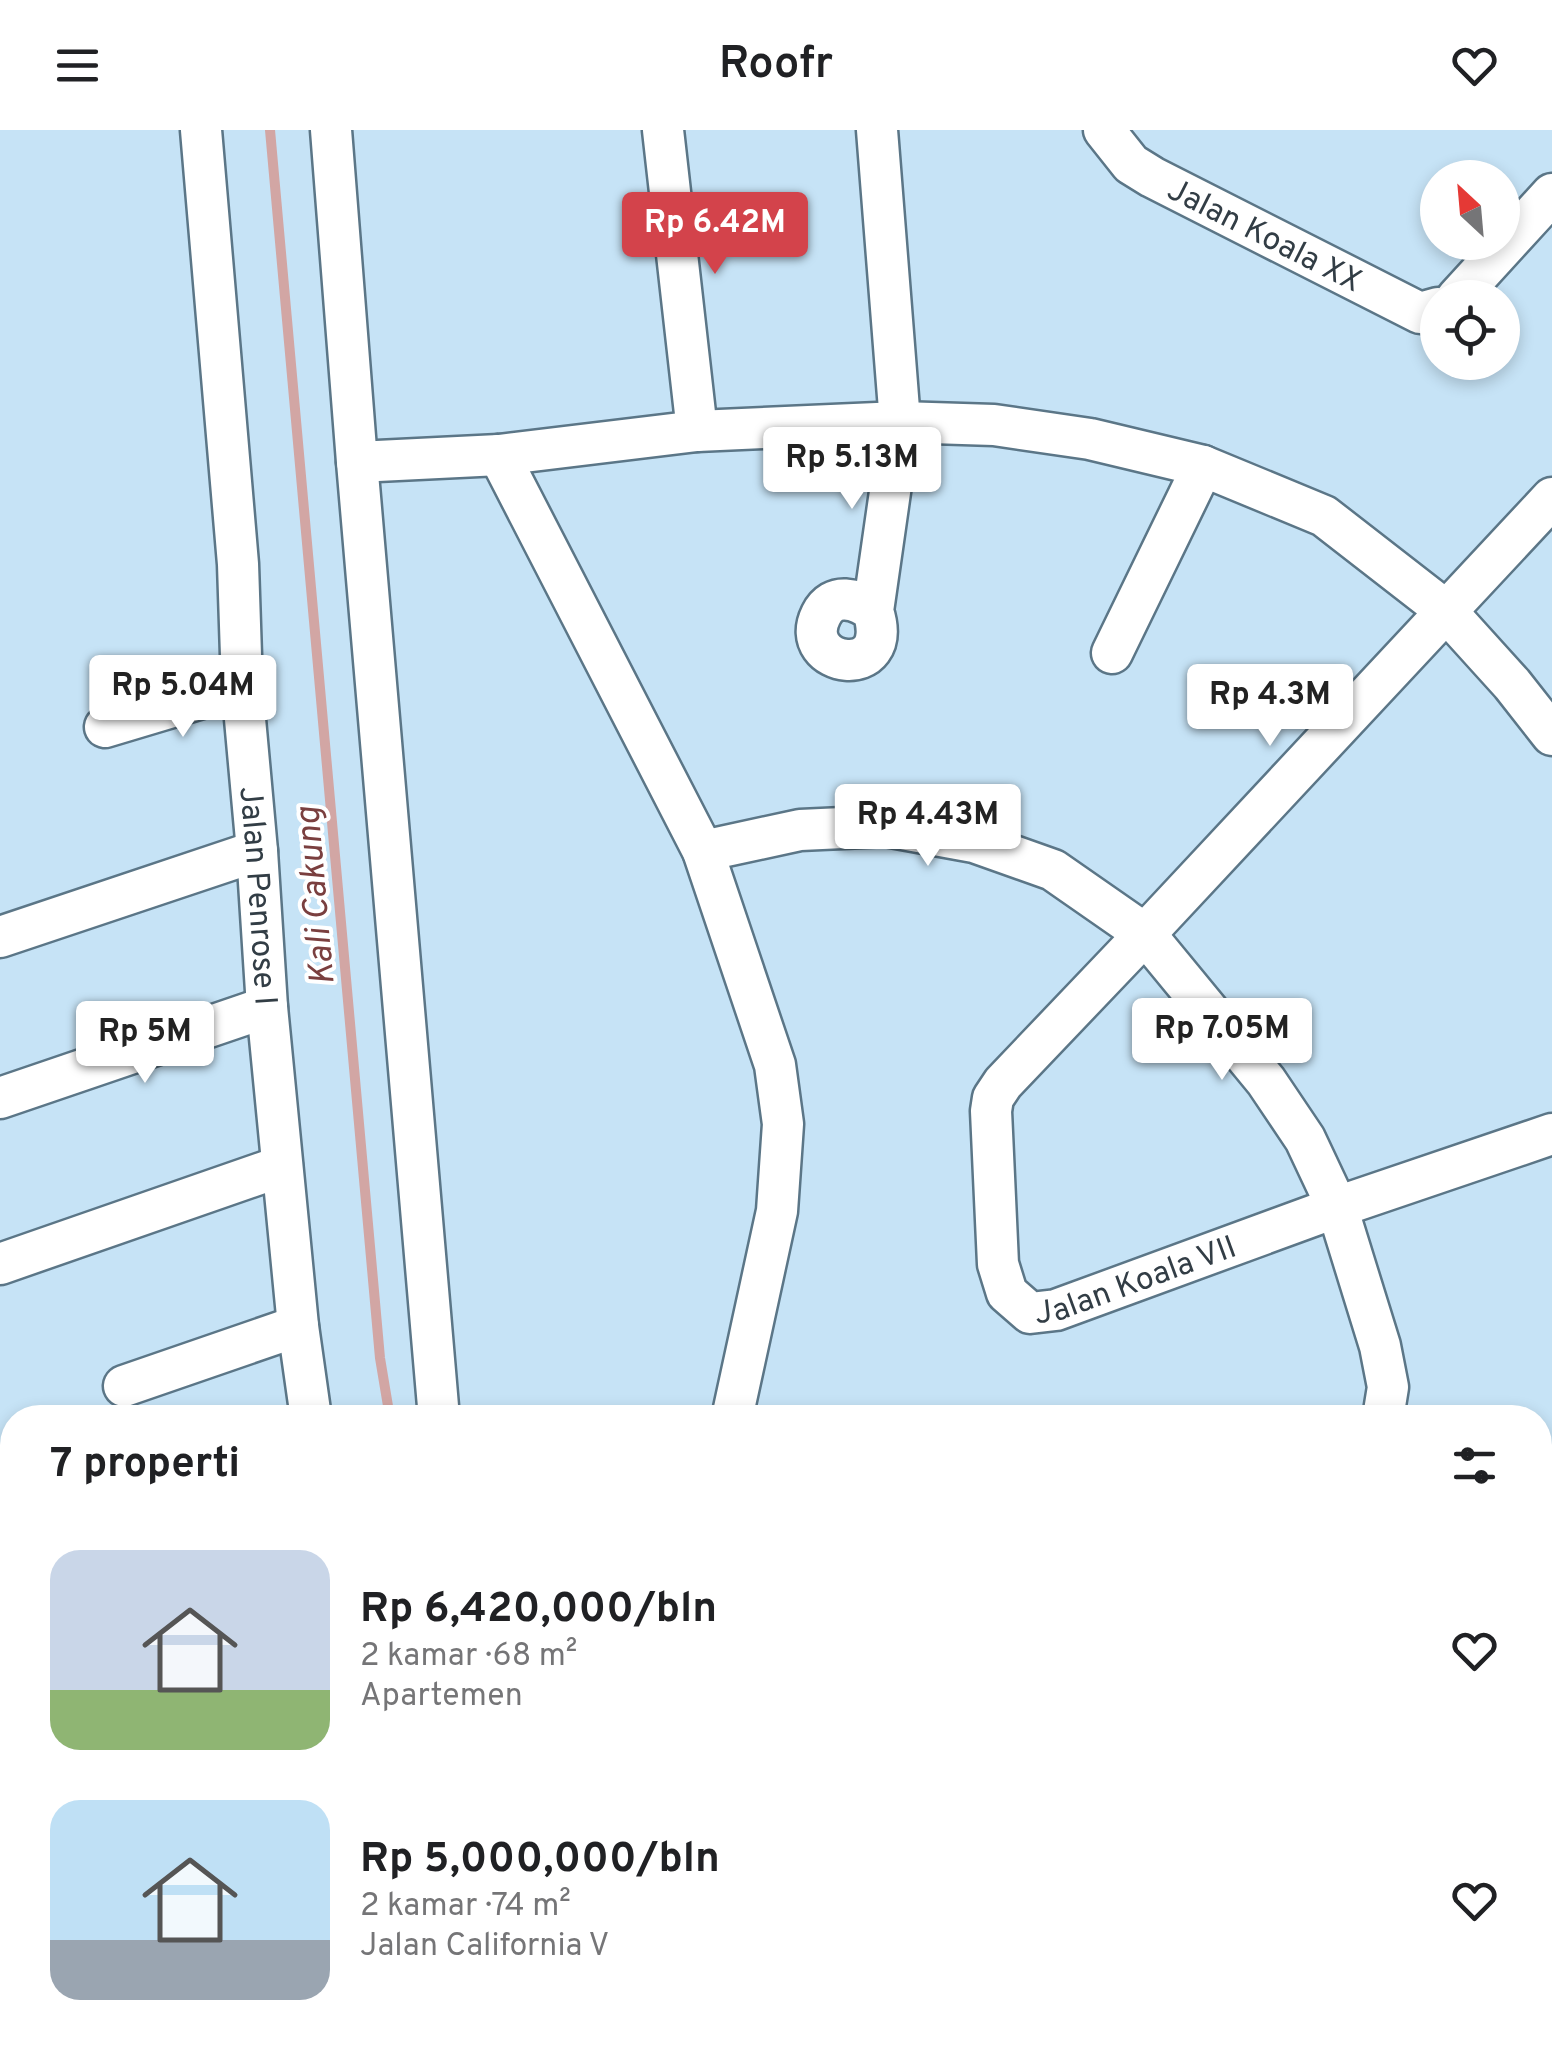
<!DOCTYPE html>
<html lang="id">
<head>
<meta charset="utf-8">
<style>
	body { margin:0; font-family:Overpass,sans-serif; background:#f2f2f2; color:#202124; height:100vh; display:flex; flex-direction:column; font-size:38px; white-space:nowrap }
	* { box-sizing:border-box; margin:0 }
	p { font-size:32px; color:#757577 }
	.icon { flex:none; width:55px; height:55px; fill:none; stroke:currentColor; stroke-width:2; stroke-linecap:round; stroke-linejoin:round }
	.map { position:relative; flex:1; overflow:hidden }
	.panel { position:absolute; left:0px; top:1275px; width:1552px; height:642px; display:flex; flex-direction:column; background:#fff; border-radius:40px 40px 0 0; box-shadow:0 5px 15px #0003 }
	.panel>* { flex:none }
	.needle { width:65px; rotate:334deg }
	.buttons { position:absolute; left:1420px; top:30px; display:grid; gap:20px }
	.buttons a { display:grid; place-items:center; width:100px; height:100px; border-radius:50%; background:#fff; box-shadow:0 5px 15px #0003; font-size:50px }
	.price { position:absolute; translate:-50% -85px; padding:0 22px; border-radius:10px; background:#fff; color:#222; font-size:32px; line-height:65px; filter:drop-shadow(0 2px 5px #0008) }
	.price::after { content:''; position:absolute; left:50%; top:60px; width:30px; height:22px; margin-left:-15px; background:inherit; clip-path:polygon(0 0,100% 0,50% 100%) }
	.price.active { background:#d3434b; color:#fff }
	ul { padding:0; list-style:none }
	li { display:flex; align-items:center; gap:30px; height:250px; padding:0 50px }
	li span { display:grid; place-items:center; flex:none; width:280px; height:200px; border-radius:30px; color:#555 }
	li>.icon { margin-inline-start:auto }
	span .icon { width:120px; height:120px; fill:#fffc; stroke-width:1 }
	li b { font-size:42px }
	h2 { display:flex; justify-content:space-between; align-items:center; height:120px; padding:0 50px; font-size:42px }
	header { display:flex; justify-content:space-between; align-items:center; height:130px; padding:0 50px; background:#fff; font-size:45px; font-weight:600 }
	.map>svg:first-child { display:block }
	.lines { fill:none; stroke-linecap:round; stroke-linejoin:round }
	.stream { stroke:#d2a6a4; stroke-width:10 }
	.minor-casing { stroke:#5b7687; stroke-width:45 }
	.minor { stroke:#fff; stroke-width:40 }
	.labels { text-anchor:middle; stroke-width:8; stroke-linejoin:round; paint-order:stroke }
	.street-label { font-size:32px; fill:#323d45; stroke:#fff }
	.water-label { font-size:35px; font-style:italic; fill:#7a3f3f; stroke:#fff }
</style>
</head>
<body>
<header><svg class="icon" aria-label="menu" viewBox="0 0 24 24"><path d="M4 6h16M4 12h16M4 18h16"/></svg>Roofr<svg class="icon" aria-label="heart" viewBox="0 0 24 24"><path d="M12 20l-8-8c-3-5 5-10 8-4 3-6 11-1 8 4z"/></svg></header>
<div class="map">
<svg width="1552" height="1916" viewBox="0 0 1552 1916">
	<rect width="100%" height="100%" fill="#c6e3f6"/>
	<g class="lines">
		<path class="stream" d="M 270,0 L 380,1228 L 390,1288
			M 625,1905 L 627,1916"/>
		<g class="minor-casing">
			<g id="minor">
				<path id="s1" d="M 201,0 L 238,434 L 242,556 L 257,721 L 267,877 L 298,1196 L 311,1288"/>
				<path d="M 331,0 L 357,332 L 439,1288"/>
				<path d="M 663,0 L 697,301"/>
				<path id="s2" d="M 1104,0 L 1131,34 L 1152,47 L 1420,183 L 1438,178"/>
				<path d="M 1457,168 L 1552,64"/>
				<path d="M 499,325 L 703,721 L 775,935 L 783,994 L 777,1081 L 732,1288"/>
				<path d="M 357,332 L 499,325 L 697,301 L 900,292 L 994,295 L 1090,309 L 1203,336 L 1324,386 L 1445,480 L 1512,554 L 1552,605"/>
				<path id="s3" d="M 1552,368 L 1145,804 L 1003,953 L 993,968 L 991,981 L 998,1134 L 1007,1163 L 1030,1183 L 1056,1180 L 1337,1077 L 1552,1004"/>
				<path d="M 873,481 C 857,469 833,461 821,485 C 795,537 897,554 873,481 L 900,292 L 877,0"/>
				<path d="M 1112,523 L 1203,336"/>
				<path d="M 105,597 L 242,556"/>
				<path d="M 703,721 L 800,700 L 886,696 L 974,712 L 1053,740 L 1145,804 L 1266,951 L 1305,1009 L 1337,1077 L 1380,1216 L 1388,1257 L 1383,1288"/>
				<path d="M 0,807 L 257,721"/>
				<path d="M 0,968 L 267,877"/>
				<path d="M 0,1134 L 282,1036"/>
				<path d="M 124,1256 L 298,1196"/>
				<path d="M 12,1410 L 12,1411"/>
				<path d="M 1540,1498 L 1552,1495"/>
				<path d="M 0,1500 L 12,1494"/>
				<path d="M 0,1805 L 12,1798"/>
				<path d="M 976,1905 L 979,1916"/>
				<path d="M 1522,1905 L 1525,1916"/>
				<path d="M 1090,1916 L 1138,1905"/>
			</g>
		</g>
		<use href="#minor" class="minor"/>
	</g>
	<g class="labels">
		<g class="street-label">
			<text dy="11" stroke="none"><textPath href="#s2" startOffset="195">Jalan Koala XX</textPath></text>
			<text dy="11" stroke="none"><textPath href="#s1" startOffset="768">Jalan Penrose I</textPath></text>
			<text dy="11" stroke="none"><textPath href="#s3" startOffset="1158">Jalan Koala VII</textPath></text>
		</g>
		<g class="water-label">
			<text transform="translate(314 766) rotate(-95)" y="12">Kali Cakung</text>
		</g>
	</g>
</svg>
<div class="buttons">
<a><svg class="needle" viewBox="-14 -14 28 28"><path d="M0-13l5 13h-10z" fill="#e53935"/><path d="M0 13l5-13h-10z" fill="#757577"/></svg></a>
<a><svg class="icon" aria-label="locate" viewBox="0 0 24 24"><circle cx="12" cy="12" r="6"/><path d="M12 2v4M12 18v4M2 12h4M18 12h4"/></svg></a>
</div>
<b class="price active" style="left:715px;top:147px">Rp 6.42M</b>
<b class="price" style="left:852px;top:382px">Rp 5.13M</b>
<b class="price" style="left:183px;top:610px">Rp 5.04M</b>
<b class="price" style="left:1270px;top:619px">Rp 4.3M</b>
<b class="price" style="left:928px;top:739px">Rp 4.43M</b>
<b class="price" style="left:1222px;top:953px">Rp 7.05M</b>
<b class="price" style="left:145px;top:956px">Rp 5M</b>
<section class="panel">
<h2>7 properti<svg class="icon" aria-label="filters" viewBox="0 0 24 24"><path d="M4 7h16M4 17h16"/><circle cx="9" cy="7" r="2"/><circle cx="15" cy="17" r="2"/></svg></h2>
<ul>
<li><span style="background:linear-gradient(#c9d6e8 70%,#8fb573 0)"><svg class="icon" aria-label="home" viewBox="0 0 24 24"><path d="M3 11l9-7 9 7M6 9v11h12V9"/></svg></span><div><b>Rp 6,420,000/bln</b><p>2 kamar · 68 m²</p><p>Apartemen</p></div><svg class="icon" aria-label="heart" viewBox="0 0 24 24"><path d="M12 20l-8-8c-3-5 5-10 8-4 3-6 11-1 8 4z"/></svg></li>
<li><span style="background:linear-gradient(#bfe0f5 70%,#9aa5b1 0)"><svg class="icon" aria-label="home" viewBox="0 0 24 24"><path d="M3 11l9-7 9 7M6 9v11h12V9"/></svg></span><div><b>Rp 5,000,000/bln</b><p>2 kamar · 74 m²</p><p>Jalan California V</p></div><svg class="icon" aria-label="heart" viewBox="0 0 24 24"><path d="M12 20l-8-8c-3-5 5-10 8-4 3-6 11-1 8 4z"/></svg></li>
</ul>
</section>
</div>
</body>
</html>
